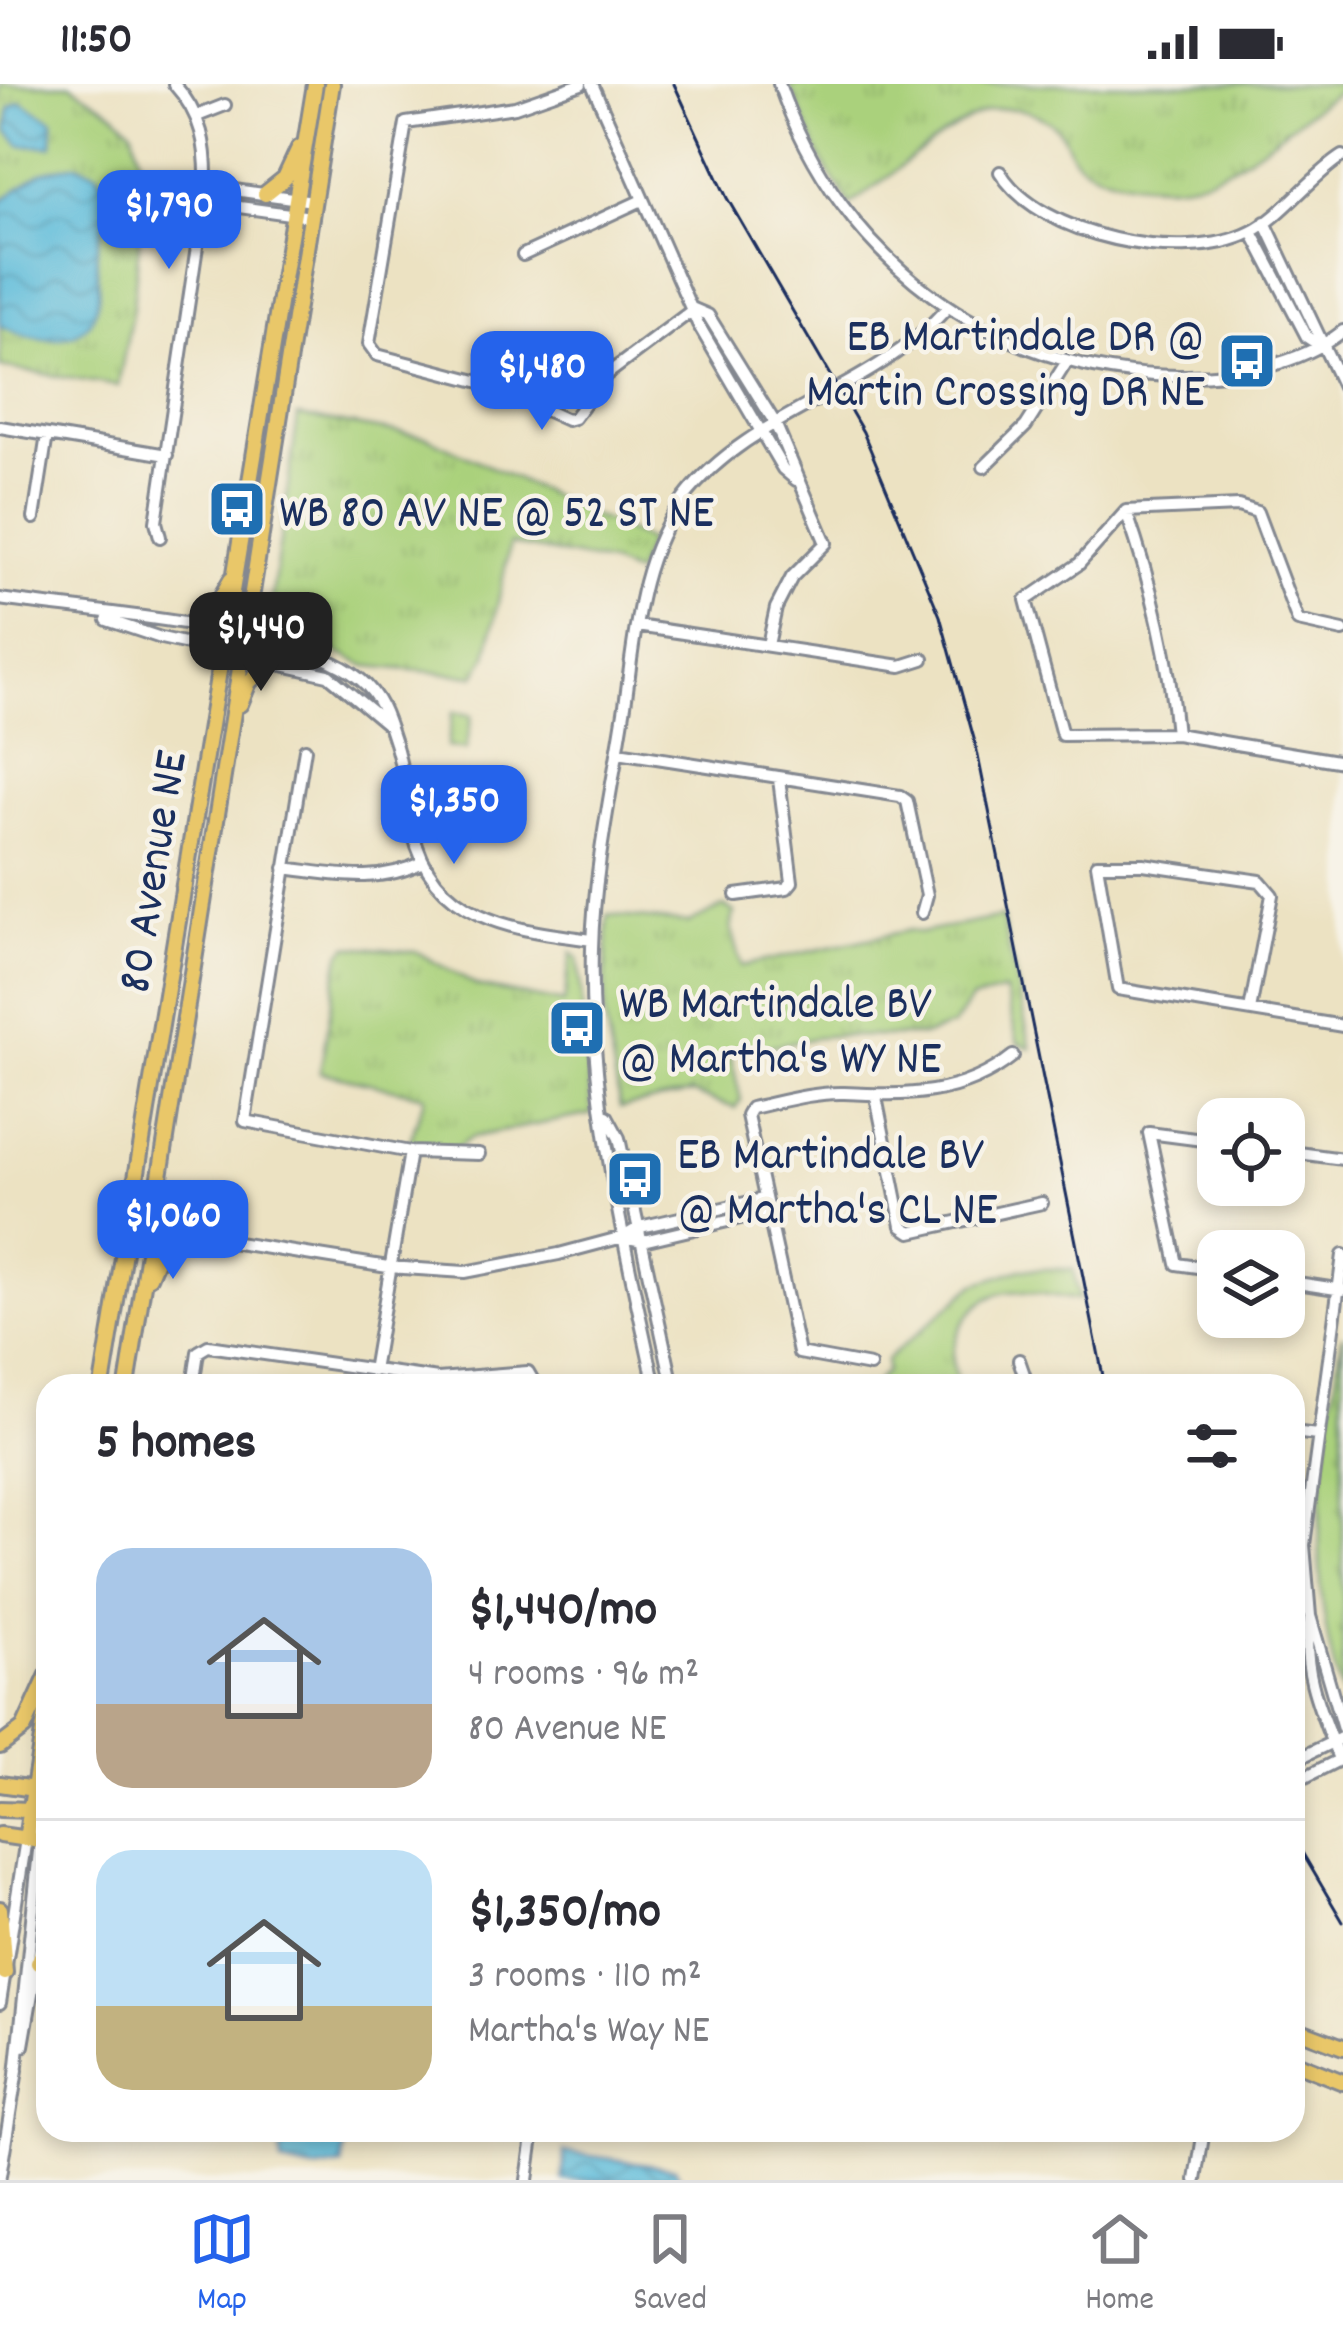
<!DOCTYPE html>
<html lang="en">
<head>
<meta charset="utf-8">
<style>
	body { margin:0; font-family:Dekko,sans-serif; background:#f2f2f3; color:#2b2b33; height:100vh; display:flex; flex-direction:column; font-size:45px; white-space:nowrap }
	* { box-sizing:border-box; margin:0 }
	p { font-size:39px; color:#7c7c81 }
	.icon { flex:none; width:66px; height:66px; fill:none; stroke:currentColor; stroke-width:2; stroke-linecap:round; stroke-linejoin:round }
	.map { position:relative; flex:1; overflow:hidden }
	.side { position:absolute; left:36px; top:1290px; width:1269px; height:768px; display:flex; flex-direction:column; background:#fff; border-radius:36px; box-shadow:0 6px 18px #0003 }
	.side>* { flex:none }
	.buttons { position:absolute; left:1197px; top:1014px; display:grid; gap:24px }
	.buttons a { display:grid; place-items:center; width:108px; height:108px; border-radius:24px; background:#fff; box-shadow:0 6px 18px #0003; font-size:60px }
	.price { position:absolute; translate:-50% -102px; padding:0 27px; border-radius:24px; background:#2563eb; color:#fff; font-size:39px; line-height:78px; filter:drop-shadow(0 3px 6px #0008) }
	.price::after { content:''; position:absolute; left:50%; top:72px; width:36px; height:27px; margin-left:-18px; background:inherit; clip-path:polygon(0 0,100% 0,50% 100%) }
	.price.current { background:#222; color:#fff }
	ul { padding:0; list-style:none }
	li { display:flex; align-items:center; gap:36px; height:300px; padding:0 60px }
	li+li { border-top:3px solid #e1e1e2 }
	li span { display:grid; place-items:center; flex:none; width:336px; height:240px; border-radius:36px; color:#555 }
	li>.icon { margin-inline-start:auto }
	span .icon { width:144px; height:144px; fill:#fffc; stroke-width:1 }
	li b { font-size:51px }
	h2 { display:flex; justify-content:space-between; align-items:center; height:144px; padding:0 60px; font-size:51px }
	.status { display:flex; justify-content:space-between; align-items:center; height:84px; padding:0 60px; background:#fff; direction:ltr }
	.status svg { height:33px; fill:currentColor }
	.menu { display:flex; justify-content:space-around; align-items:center; height:168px; border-top:3px solid #e1e1e2; background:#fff; font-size:33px; color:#7c7c81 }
	.menu a { display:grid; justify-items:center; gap:6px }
	.menu .current { color:#2563eb }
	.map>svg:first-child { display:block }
	.park { fill:url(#park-tufts); stroke:#62806c; stroke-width:3 }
	.water { fill:url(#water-waves); stroke:#3c759c; stroke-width:3 }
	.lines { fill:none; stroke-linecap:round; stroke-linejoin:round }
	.minor-casing { stroke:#848890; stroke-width:16 }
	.major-casing { stroke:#848890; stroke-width:20 }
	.minor { stroke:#fff; stroke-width:10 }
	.major { stroke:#e9c769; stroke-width:14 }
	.tram { stroke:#1b2f5e; stroke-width:3 }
	.labels { text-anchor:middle; stroke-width:9; stroke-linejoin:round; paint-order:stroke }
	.poi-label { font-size:48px; fill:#1b2f5e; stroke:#f7f3e8; text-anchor:start }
	.street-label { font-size:48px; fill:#1b2f5e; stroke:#f7f3e8 }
</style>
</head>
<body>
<div class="status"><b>11:50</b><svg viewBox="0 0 49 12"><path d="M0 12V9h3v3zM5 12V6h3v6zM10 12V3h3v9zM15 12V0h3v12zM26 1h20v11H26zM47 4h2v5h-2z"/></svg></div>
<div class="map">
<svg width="1343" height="2096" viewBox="0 0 1343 2096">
	<defs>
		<pattern id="park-tufts" width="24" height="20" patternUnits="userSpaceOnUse" patternTransform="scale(3)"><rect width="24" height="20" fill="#aad17b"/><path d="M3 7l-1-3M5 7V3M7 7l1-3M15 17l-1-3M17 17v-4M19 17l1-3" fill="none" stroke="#92b46d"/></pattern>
		<pattern id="water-waves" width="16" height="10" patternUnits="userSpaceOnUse" patternTransform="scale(3)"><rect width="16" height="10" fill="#5cbbda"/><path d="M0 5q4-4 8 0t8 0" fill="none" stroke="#4b98b4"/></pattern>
	</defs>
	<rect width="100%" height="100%" fill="#f7f3e8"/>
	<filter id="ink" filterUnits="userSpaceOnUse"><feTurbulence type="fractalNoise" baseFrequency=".00833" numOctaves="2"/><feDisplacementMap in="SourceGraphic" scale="24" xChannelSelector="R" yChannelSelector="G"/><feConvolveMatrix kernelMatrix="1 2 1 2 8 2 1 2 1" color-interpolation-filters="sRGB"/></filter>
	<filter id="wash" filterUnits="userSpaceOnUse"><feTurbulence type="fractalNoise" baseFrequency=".004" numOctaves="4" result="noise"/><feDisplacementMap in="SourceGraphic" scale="48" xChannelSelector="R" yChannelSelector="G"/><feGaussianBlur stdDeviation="2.7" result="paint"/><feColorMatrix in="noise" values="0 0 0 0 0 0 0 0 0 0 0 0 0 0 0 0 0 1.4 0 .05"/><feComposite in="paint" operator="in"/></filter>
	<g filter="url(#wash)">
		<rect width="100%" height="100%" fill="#ece2c2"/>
		<path class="park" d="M 0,0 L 70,0 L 115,29 L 133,47 L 145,95 L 197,92 L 192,131 L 142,124 L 133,224 L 118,302 L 0,283 Z
			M 789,0 L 1343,0 L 1343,5 C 1288,36 1236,100 1169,101 C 1143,101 1092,94 1074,74 C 1068,67 1067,56 1061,49 C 1042,25 1004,18 978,31 C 933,53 891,92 850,121 L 823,79 Z
			M 298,332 L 427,353 L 648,457 L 635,490 L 608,479 L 510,460 L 487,572 L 475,592 L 367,582 L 307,555 L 267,547 Z
			M 453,628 L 472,631 L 466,666 L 447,663 Z
			M 724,822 L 734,828 L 731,846 L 741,882 L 910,846 L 920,849 L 1002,833 L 1031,964 L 1018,959 L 1005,907 L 971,916 L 953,942 L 922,952 L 827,952 L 730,969 L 741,1016 L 735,1024 L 691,1009 L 620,1024 L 604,928 L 608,831 L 689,839 Z
			M 348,862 L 417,868 L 477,902 L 564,919 L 571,869 L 578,874 L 592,1030 L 472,1053 L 449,1068 L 409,1060 L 425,1012 L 320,988 L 340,870 Z
			M 1021,1185 L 1073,1185 L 1079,1216 C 1056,1213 1025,1204 1002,1209 C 964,1219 940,1268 960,1302 L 872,1302 L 886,1287 L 886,1276 L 975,1200 Z
			M 1343,1250 L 1343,1614 C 1302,1491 1323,1374 1343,1250 Z"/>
		<path class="water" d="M 21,18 L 53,36 L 52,62 L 20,61 L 7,47 L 10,24 Z
			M 76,80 L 97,89 L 111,110 C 110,131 100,146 97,166 C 95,182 100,199 98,214 C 92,266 36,261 0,241 L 0,118 L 42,88 Z
			M 298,2046 L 348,2046 L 342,2082 L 314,2087 L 282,2080 L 281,2068 Z
			M 564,2068 L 675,2084 L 681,2095 L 563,2096 Z"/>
	</g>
	<g filter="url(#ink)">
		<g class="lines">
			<g class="minor-casing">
				<path id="minor" d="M 581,0 L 515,23 L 406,39 L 369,260 L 377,271 L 488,300 L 567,336 L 574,334 L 606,291 L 694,225
					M 592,0 L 698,240 L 783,385 L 796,396
					M 779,0 C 840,176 993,290 1179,292 C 1235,293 1298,282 1343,247
					M 197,32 L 225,21
					M 1000,88 C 1039,153 1184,182 1251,148 C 1282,133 1311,92 1343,72
					M 206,102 L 313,117
					M 203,118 L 311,133
					M 1265,138 L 1343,303
					M 1252,148 L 1307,253 L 1322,263
					M 523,171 L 640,117
					M 694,225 L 708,231 L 775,339 L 826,459 L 792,493 L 776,524 L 768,561
					M 0,343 L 167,371
					M 984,383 L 1026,342 L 1066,279
					M 1126,427 C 1152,501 1169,571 1176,650
					M 34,434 L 47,351
					M 160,453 L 156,438 L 206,102 C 207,61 202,31 174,0
					M 0,515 C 87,528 299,541 361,596 C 381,613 387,634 395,659 C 404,688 407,718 413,748 C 433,837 516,846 592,856
					M 107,536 L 161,554 L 328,591 L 387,640
					M 637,542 L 901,582 L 923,575
					M 1343,547 L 1298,537 L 1257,428 L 1238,422 L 1126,427 L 1079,480 L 1026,516 L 1062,651 L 1176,650 L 1343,678
					M 305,665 L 245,1037 L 410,1068 L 479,1070
					M 618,668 L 900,712 L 907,717 L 927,811 L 922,829
					M 285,784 C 334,790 377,801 423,778
					M 736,811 L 787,804 L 792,798 L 779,695
					M 1250,926 L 1272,811 L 1260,797 L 1143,780 L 1097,780 L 1118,905 L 1343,942
					M 876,1013 L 902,1142 L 911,1148 L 1042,1119
					M 607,1032 L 619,1054 L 673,1302
					M 1218,1058 L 1149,1049 L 1177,1180 L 1218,1186
					M 1284,1067 L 1343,1075
					M 130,1142 L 388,1183 L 465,1188 L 559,1170 L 623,1153 L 640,1143 L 763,1115
					M 623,1153 L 643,1157 L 766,1128
					M 1343,1171 L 1304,1461 L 1310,1532 L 1343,1645
					M 1284,1197 L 1343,1206
					M 1019,1276 L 1028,1302
					M 870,1282 L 799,1269 L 747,1031 L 751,1024 C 780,1018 814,1008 844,1009 C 905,1012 962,1013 1013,972
					M 373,1287 L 410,1068
					M 193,1302 L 198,1268 L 208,1262 L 438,1295 L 528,1288 L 536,1302
					M 655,1302 C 624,1158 588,1012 592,864 C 594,783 613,701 625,621 C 635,551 639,473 684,414 C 754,325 869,311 946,225
					M 1293,1348 L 1317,1351
					M 1310,1535 C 1299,1582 1322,1632 1339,1675
					M 1293,1677 L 1343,1653
					M 1293,1699 L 1343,1674
					M 0,1919 L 26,1755
					M 23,1962 L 48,1817
					M 16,1991 L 40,1757 L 36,1720
					M 0,2092 L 17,1986
					M 527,2096 L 534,2046
					M 1196,2096 L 1204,2046"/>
			</g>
			<g class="major-casing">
				<path id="major" d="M 265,110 L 285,94 L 299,64
					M 195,543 L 211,531 L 231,496
					M 240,620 L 249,598 L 273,576
					M 149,1193 L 160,1167 L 183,1150
					M 102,1302 L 315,0
					M 127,1302 L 332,0
					M 0,1662 L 24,1644 L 48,1591
					M 0,1700 L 48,1707
					M 0,1725 L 31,1726 L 48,1719
					M 0,1751 L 48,1758
					M 26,1755 L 48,1616
					M 0,1825 L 5,1889
					M 38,1879 L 48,1856
					M 1293,1944 L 1343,1963
					M 1293,1978 L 1343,1998"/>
			</g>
			<use href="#minor" class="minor"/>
			<use href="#major" class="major"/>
			<path class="tram" d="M 674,0 L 727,114 L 863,348 L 940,532 L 976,662 L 1105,1302
				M 1293,1753 L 1343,1838"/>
		</g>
	</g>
	<defs>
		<g id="bus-square" transform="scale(3)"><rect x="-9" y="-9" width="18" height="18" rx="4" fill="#1f6fb2" stroke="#f7f3e8"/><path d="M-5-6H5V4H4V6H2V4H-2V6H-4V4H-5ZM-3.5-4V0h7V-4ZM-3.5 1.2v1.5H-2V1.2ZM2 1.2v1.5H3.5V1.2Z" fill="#fff"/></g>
	</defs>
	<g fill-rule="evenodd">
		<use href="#bus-square" x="1247" y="277"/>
		<use href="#bus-square" x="237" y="425"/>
		<use href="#bus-square" x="577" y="944"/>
		<use href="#bus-square" x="635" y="1095"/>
	</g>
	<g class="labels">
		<g class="poi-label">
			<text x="1205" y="266" text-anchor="end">EB Martindale DR @<tspan x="1205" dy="55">Martin Crossing DR NE</tspan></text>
			<text x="279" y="442">WB 80 AV NE @ 52 ST NE</text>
			<text x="619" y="933">WB Martindale BV<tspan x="619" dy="55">@ Martha's WY NE</tspan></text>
			<text x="677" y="1084">EB Martindale BV<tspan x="677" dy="55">@ Martha's CL NE</tspan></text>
		</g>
		<g class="street-label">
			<text transform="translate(149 787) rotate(-81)" y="17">80 Avenue NE</text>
		</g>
	</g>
</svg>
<div class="buttons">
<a><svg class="icon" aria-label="locate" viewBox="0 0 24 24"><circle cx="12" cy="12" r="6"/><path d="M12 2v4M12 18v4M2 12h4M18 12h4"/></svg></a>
<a><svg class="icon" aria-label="layers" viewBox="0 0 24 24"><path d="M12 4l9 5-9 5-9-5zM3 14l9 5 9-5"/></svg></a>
</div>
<b class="price" style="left:169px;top:188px">$1,790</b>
<b class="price" style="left:542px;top:349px">$1,480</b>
<b class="price current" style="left:261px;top:610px">$1,440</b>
<b class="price" style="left:454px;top:783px">$1,350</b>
<b class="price" style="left:173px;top:1198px">$1,060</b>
<section class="side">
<h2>5 homes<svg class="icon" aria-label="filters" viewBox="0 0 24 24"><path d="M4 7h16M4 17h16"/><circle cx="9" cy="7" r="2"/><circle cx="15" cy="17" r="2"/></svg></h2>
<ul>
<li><span style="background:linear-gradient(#a9c7e8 65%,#b9a48a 0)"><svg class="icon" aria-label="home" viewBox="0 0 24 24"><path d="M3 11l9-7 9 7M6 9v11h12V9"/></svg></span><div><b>$1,440/mo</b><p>4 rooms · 96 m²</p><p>80 Avenue NE</p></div></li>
<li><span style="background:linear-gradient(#bfe0f5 65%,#c2b280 0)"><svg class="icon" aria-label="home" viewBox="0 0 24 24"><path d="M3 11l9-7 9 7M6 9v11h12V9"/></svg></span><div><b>$1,350/mo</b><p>3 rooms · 110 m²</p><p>Martha's Way NE</p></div></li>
</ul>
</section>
</div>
<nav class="menu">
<a class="current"><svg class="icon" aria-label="map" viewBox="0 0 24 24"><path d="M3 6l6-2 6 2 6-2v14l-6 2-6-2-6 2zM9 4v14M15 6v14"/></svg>Map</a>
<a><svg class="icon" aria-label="saved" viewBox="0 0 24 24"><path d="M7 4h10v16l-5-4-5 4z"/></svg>Saved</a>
<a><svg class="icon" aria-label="home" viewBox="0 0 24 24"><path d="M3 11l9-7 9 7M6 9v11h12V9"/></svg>Home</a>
</nav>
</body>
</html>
